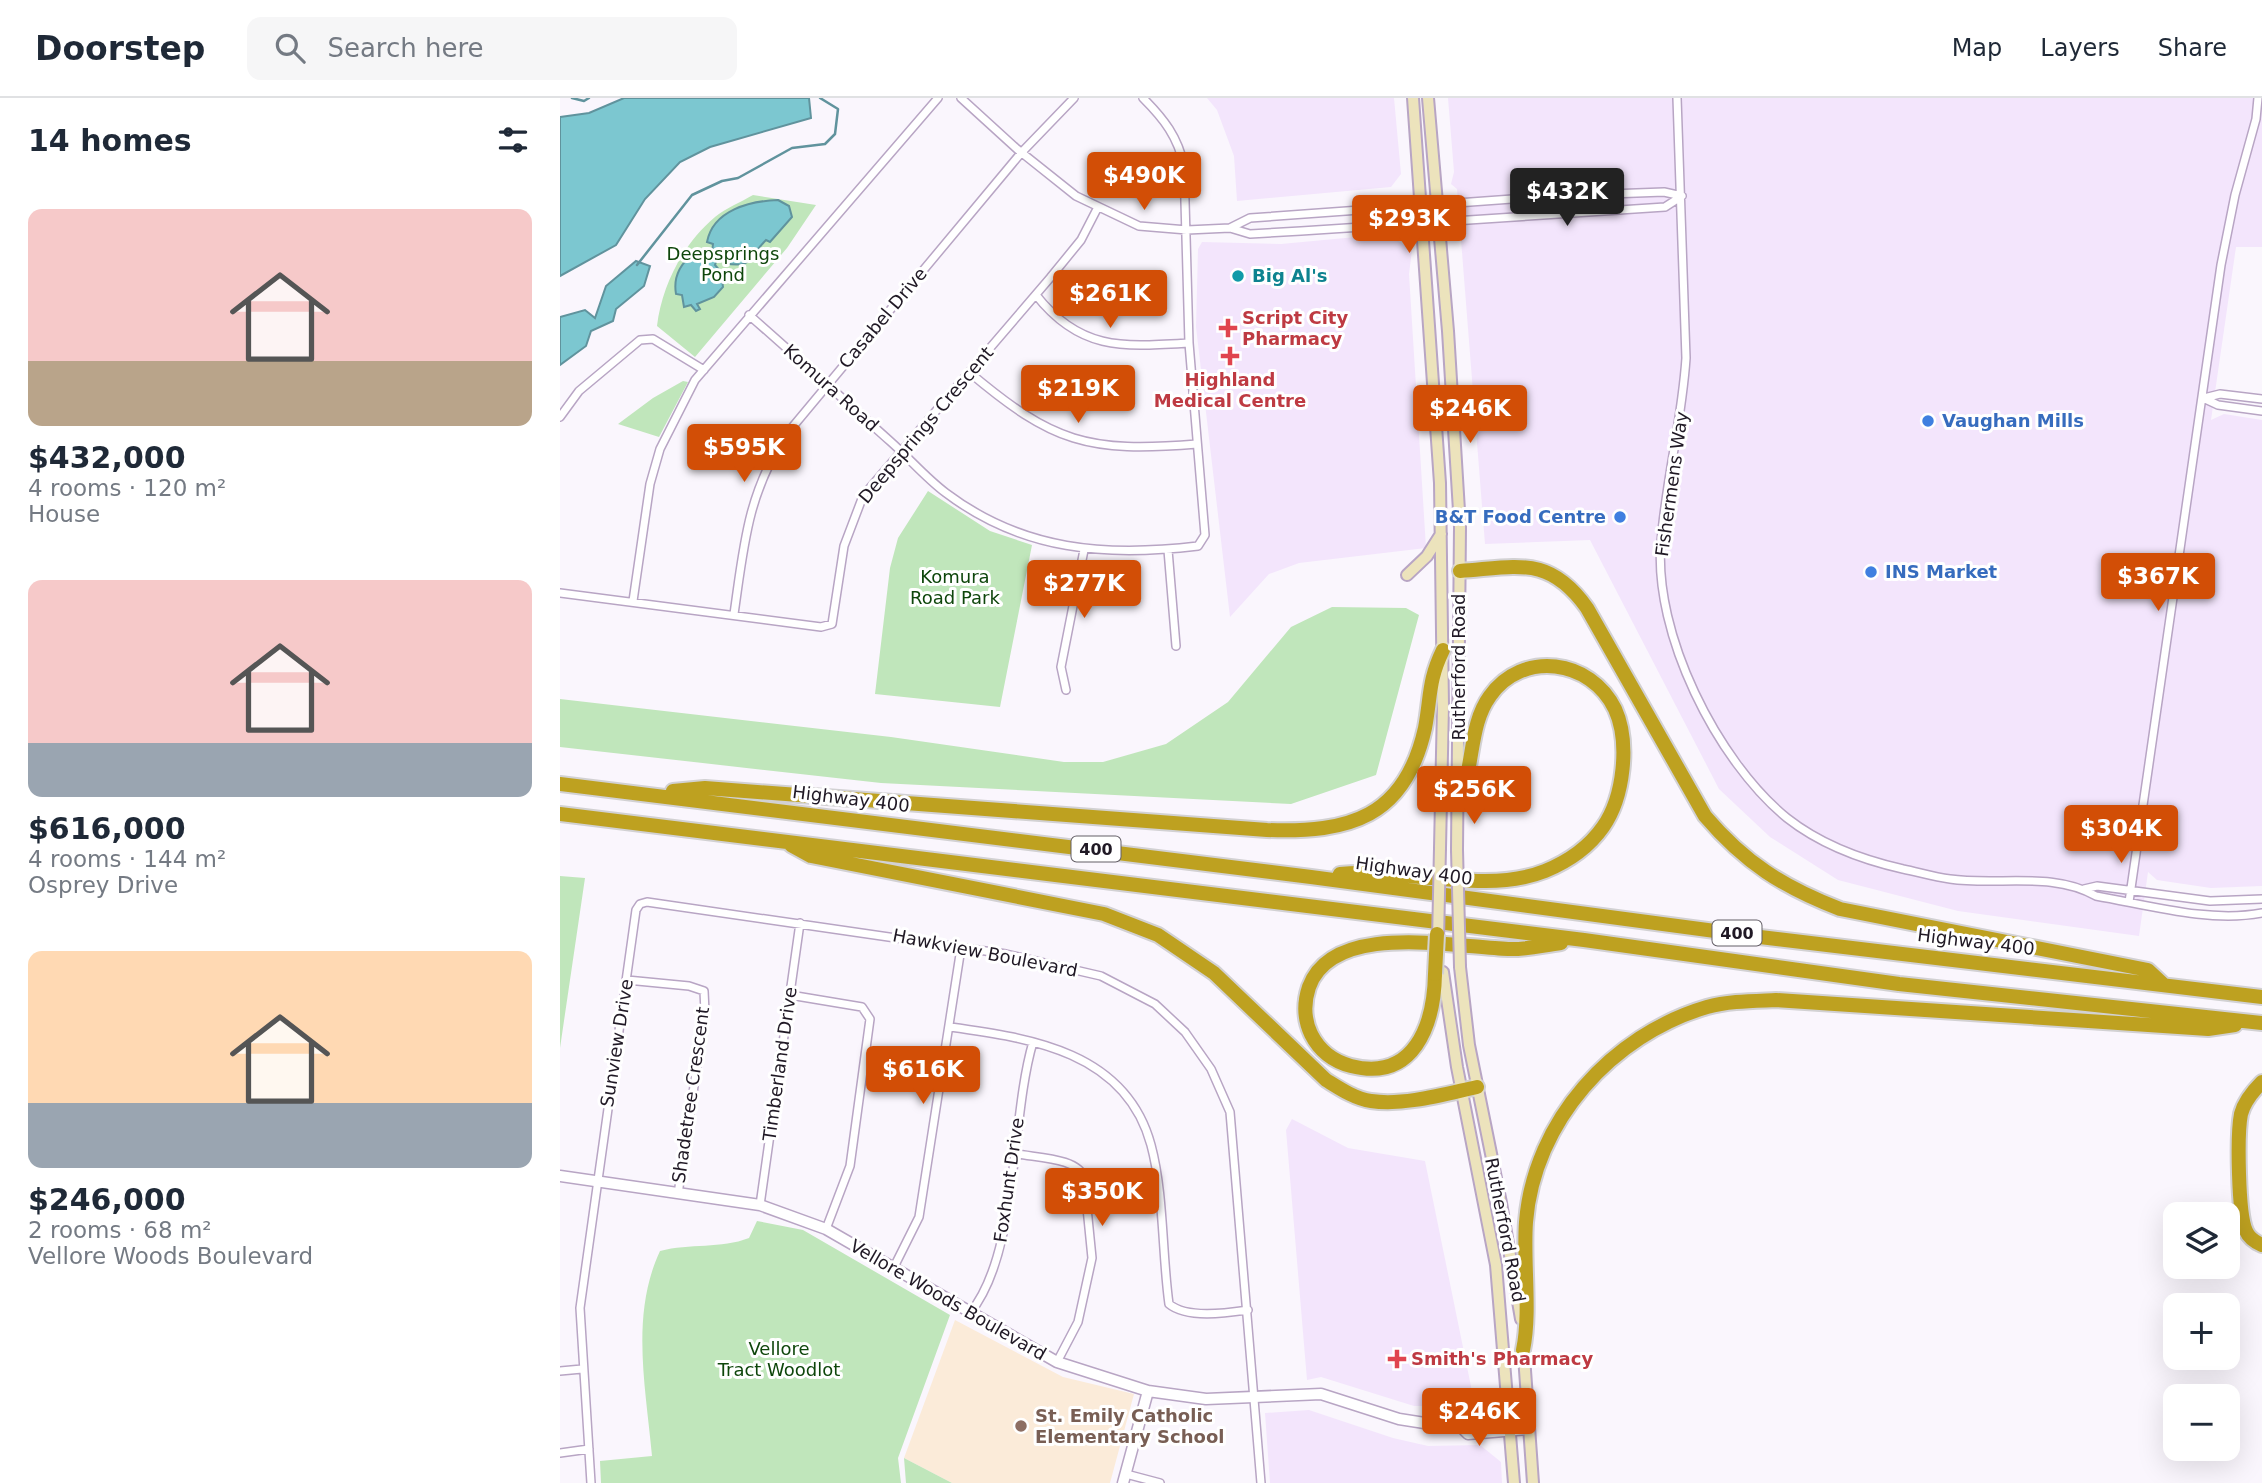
<!DOCTYPE html>
<html lang="en">
<head>
<meta charset="utf-8">
<style>
	body { margin:0; font-family:"DejaVu Sans",sans-serif; background:#f6f6f7; color:#1f2937; height:100vh; display:flex; flex-direction:column; font-size:26px; white-space:nowrap }
	* { box-sizing:border-box; margin:0 }
	p { font-size:23px; color:#747a83 }
	.icon { flex:none; width:38px; height:38px; fill:none; stroke:currentColor; stroke-width:2; stroke-linecap:round; stroke-linejoin:round }
	.map { position:relative; flex:1; overflow:hidden }
	.details { display:flex; flex-direction:column; background:#fff; width:560px }
	.details>* { flex:none }
	.tools { position:absolute; left:1603px; top:1104px; display:grid; gap:14px }
	.tools a { display:grid; place-items:center; width:77px; height:77px; border-radius:14px; background:#fff; box-shadow:0 7px 28px #0002; font-size:35px }
	.price { position:absolute; translate:-50% -60px; padding:0 16px; border-radius:7px; background:#d24e06; color:#fff; font-size:23px; line-height:46px; filter:drop-shadow(0 2px 4px #0008) }
	.price::after { content:''; position:absolute; left:50%; top:42px; width:21px; height:16px; margin-left:-10px; background:inherit; clip-path:polygon(0 0,100% 0,50% 100%) }
	.price.current { background:#222; color:#fff }
	ul { padding:0; list-style:none }
	li { display:grid; align-content:center; gap:14px; height:371px; padding:0 28px }
	li span { display:grid; place-items:center; height:217px; border-radius:14px; color:#555 }
	li>.icon { margin-inline-start:auto }
	span .icon { width:126px; height:126px; fill:#fffc; stroke-width:1 }
	li b { font-size:30px }
	h2 { display:flex; justify-content:space-between; align-items:center; height:84px; padding:0 28px; font-size:30px }
	header { display:flex; align-items:center; gap:42px; box-sizing:border-box; height:98px; padding:0 35px; background:#fff; border-bottom:2px solid #e0e1e3 }
	header strong { font-size:33px }
	nav { display:flex; gap:38px; margin-inline-start:auto; font-size:24px }
	.search { width:490px; height:63px; background:#f6f6f7; display:flex; align-items:center; gap:18px; box-sizing:border-box; padding:0 24px; border-radius:14px; color:#747a83; font-size:26px }
	main { display:flex; flex:1; min-height:0 }
	.map>svg:first-child { display:block }
	.built { fill:#f3e5fc }
	.education { fill:#fbebd9 }
	.green { fill:#c0e6bb }
	.water { fill:#7cc7d0; stroke:#60939d; stroke-width:2 }
	.lines { fill:none; stroke-linecap:round; stroke-linejoin:round }
	.stream { stroke:#60939d; stroke-width:2.5 }
	.minor-casing { stroke:#b8a5c4; stroke-width:10 }
	.tertiary-casing { stroke:#b8a5c4; stroke-width:13 }
	.secondary-casing { stroke:#b8a5c4; stroke-width:14 }
	.motorway-casing { stroke:#d2d1d3; stroke-width:18 }
	.minor { stroke:#fff; stroke-width:7 }
	.tertiary { stroke:#fff; stroke-width:10 }
	.secondary { stroke:#ece3bc; stroke-width:10 }
	.motorway { stroke:#bea120; stroke-width:14 }
	.secondary-bridge-casing { stroke:#b8a5c4; stroke-width:14; stroke-linecap:butt }
	.motorway-bridge-casing { stroke:#d2d1d3; stroke-width:18; stroke-linecap:butt }
	.secondary-bridge { stroke:#ece3bc; stroke-width:10 }
	.motorway-bridge { stroke:#bea120; stroke-width:14 }
	.culture-dot { fill:#0f9aa8; stroke:#fff; stroke-width:2.5 }
	.health-dot { fill:#e0444e; stroke:#fff; stroke-width:2.5 }
	.shop-dot { fill:#3f7fe0; stroke:#fff; stroke-width:2.5 }
	.education-dot { fill:#8d6e63; stroke:#fff; stroke-width:2.5 }
	.labels { text-anchor:middle; stroke-width:6; stroke-linejoin:round; paint-order:stroke }
	.shield { fill:#fff; stroke:#635e66; stroke-width:2 }
	.shield-label { font-size:16px; font-weight:bold; fill:#201925 }
	.park-label { font-size:18px; fill:#0e460b; stroke:#fff }
	.culture-label { font-size:18px; font-weight:bold; fill:#0d838f; stroke:#fff; text-anchor:start }
	.street-label { font-size:18px; fill:#201925; stroke:#fff }
	.health-label { font-size:18px; font-weight:bold; fill:#be3a42; stroke:#fff; text-anchor:start }
	.shop-label { font-size:18px; font-weight:bold; fill:#366cbe; stroke:#fff; text-anchor:start }
	.education-label { font-size:18px; font-weight:bold; fill:#785e54; stroke:#fff; text-anchor:start }
</style>
</head>
<body>
<header>
<strong>Doorstep</strong>
<div class="search"><svg class="icon" aria-label="search" viewBox="0 0 24 24"><circle cx="10" cy="10" r="6"/><path d="M15 15l6 6"/></svg>Search here</div>
<nav><a>Map</a><a>Layers</a><a>Share</a></nav>
</header>
<main>
<section class="details">
<h2>14 homes<svg class="icon" aria-label="filters" viewBox="0 0 24 24"><path d="M4 7h16M4 17h16"/><circle cx="9" cy="7" r="2"/><circle cx="15" cy="17" r="2"/></svg></h2>
<ul>
<li><span style="background:linear-gradient(#f6c9c9 70%,#b9a48a 0)"><svg class="icon" aria-label="home" viewBox="0 0 24 24"><path d="M3 11l9-7 9 7M6 9v11h12V9"/></svg></span><div><b>$432,000</b><p>4 rooms · 120 m²</p><p>House</p></div></li>
<li><span style="background:linear-gradient(#f6c9c9 75%,#9aa5b1 0)"><svg class="icon" aria-label="home" viewBox="0 0 24 24"><path d="M3 11l9-7 9 7M6 9v11h12V9"/></svg></span><div><b>$616,000</b><p>4 rooms · 144 m²</p><p>Osprey Drive</p></div></li>
<li><span style="background:linear-gradient(#ffd9b3 70%,#9aa5b1 0)"><svg class="icon" aria-label="home" viewBox="0 0 24 24"><path d="M3 11l9-7 9 7M6 9v11h12V9"/></svg></span><div><b>$246,000</b><p>2 rooms · 68 m²</p><p>Vellore Woods Boulevard</p></div></li>
</ul>
</section>
<div class="map">
<svg width="1702" height="1385" viewBox="0 0 1702 1385">
	<rect width="100%" height="100%" fill="#faf6fd"/>
	<path class="built" d="M 647,0 L 834,0 L 841,76 L 831,89 L 677,103 L 674,58 L 657,12 Z
		M 888,0 L 1702,0 L 1702,149 L 1676,149 L 1651,322 L 1664,316 L 1702,322 L 1702,788 L 1651,790 L 1597,782 L 1588,774 L 1579,838 L 1398,813 L 1278,782 L 1210,739 L 1159,691 L 1030,442 L 925,446 L 897,91 L 891,86 L 894,74 Z
		M 828,136 L 852,152 L 849,176 L 866,450 L 739,465 L 709,476 L 670,519 L 636,229 L 638,151 L 642,144 L 721,146 Z
		M 732,1021 L 788,1050 L 865,1063 L 915,1308 L 854,1308 L 761,1279 L 747,1282 L 726,1032 Z
		M 749,1312 L 833,1340 L 868,1348 L 920,1347 L 941,1364 L 942,1385 L 710,1385 L 705,1315 Z"/>
	<path class="education" d="M 395,1222 L 503,1279 L 574,1296 L 550,1385 L 392,1385 L 344,1360 Z"/>
	<path class="green" d="M 193,97 L 256,107 L 227,150 L 135,259 L 97,228 C 102,187 123,146 155,119 C 166,110 181,104 193,97 Z
		M 123,283 L 128,284 L 99,339 L 58,326 L 93,300 Z
		M 368,393 L 430,433 L 472,447 L 440,609 L 315,596 L 330,470 L 338,440 Z
		M 772,509 L 846,510 L 859,517 L 816,677 L 731,706 L 321,685 L 0,649 L 0,601 L 331,639 L 504,664 L 543,664 L 606,646 L 668,604 L 731,529 Z
		M 0,778 L 25,780 L 0,950 Z
		M 197,1123 L 243,1132 L 390,1217 L 338,1360 L 341,1385 L 41,1385 L 40,1363 L 92,1358 C 86,1290 70,1217 100,1153 C 130,1145 161,1151 189,1140 Z
		M 344,1360 L 392,1385 L 346,1385 Z"/>
	<path class="water" d="M 64,0 L 249,0 L 251,20 L 150,49 L 120,64 L 85,101 L 56,147 L 0,178 L 0,19 L 29,15 Z
		M 218,102 L 229,108 L 232,119 L 210,144 L 206,142 C 188,160 193,171 164,165 L 165,159 L 158,158 L 155,167 L 161,174 L 163,189 L 154,199 L 137,206 L 140,211 L 136,213 L 131,207 L 124,209 L 122,197 L 116,196 C 113,179 121,165 134,155 L 145,157 L 145,161 L 151,162 L 153,146 L 147,144 C 153,112 190,103 218,102 Z
		M 76,163 L 90,168 L 84,188 L 56,211 L 53,223 L 31,233 L 26,248 L 0,267 L 0,219 L 25,212 L 35,220 L 46,188 Z"/>
	<g class="lines">
		<path class="stream" d="M 12,0 L 24,3 L 29,0
			M 77,167 L 132,97 L 162,83 L 178,80 L 232,50 L 265,46 L 275,36 L 278,11 L 260,0"/>
		<g class="minor-casing">
			<path id="minor" d="M 401,0 L 457,51 L 516,98 L 579,128 L 627,132 L 670,130 L 690,136 L 741,133 L 1105,109 L 1122,98
				M 1117,0 L 1126,260 C 1122,322 1106,382 1101,444 C 1093,535 1157,663 1227,720 C 1260,746 1303,762 1343,771 C 1358,774 1374,779 1390,781 C 1437,788 1493,773 1536,798 C 1588,807 1649,825 1702,815
				M 670,130 L 690,120 L 995,98 L 1104,94 L 1122,98
				M 476,197 C 520,253 563,249 629,245
				M 189,217 C 237,259 284,302 331,344 C 350,361 366,380 386,395 C 463,453 546,459 638,448 L 645,437 L 629,245 L 624,68 C 618,39 604,21 583,0
				M 409,274 C 493,345 528,355 637,346
				M 1643,300 L 1658,307 L 1702,313
				M 1644,300 L 1660,296 L 1702,301
				M 0,319 L 19,293 L 80,242 L 93,241 L 144,272
				M 608,452 L 616,548
				M 0,495 L 261,529 L 272,526 L 284,448 L 303,398 L 490,180 L 521,142 L 538,109
				M 73,503 L 90,386 L 100,351 L 135,282 L 378,0
				M 174,516 C 184,447 187,399 225,338 L 461,55 L 514,0
				M 506,592 L 501,569 L 524,452
				M 1524,791 L 1537,788 L 1650,803 L 1702,801
				M 1569,804 L 1661,167 L 1675,97 L 1696,21 L 1698,0
				M 67,882 L 129,888 L 144,893 L 145,914 L 118,1096
				M 230,897 L 302,909 L 310,921 L 290,1068 L 266,1131
				M 390,929 C 471,940 566,954 591,1047 C 604,1095 602,1156 609,1206 C 627,1221 667,1215 688,1212
				M 453,1055 C 473,1060 519,1059 524,1080 L 532,1160 L 518,1224 L 497,1264
				M 200,1107 L 240,825
				M 333,1171 L 359,1119 L 401,850
				M 410,1215 C 459,1155 450,1022 473,944
				M 0,1273 L 22,1271
				M 0,1355 L 29,1351
				M 566,1376 L 600,1385
				M 31,1385 L 20,1210 L 76,812 L 80,806 L 87,804 L 446,856 L 541,878 L 595,906 L 625,934 L 651,971 L 670,1014 L 701,1385"/>
		</g>
		<g class="tertiary-casing">
			<path id="tertiary" d="M 0,1078 L 200,1107 L 266,1131 L 497,1264 L 588,1293 L 646,1301 L 761,1296 L 839,1321 L 890,1329 L 968,1317
				M 900,1328 L 908,1336 L 969,1331
				M 563,1385 L 588,1293"/>
		</g>
		<g class="secondary-casing">
			<path id="secondary" d="M 853,0 L 880,385 L 883,608 L 880,750
				M 868,0 L 888,233 L 900,429 L 897,752
				M 847,477 L 867,458 L 881,436
				M 900,869 L 909,947 L 941,1105 L 961,1221
				M 883,874 L 897,969 L 936,1167 L 954,1385
				M 963,1244 L 973,1385"/>
		</g>
		<g class="motorway-casing">
			<path id="motorway" d="M 900,473 C 958,469 989,457 1027,510 L 1145,718 C 1185,765 1223,789 1280,811 L 1588,872 L 1603,886
				M 0,686 L 751,779 L 1200,839 L 1702,899
				M 113,693 L 145,690 L 707,732 C 789,735 845,720 865,630 C 871,598 868,583 883,552
				M 0,716 L 1024,842 L 1339,886 L 1702,925
				M 231,747 L 251,758 L 544,816 L 598,837 L 654,875 L 766,982 C 779,990 795,1001 811,1003 C 844,1008 885,996 917,989
				M 780,776 C 844,770 925,797 985,773 C 1007,764 1029,749 1043,729 C 1064,699 1070,644 1055,611 C 1031,561 962,552 930,598 C 908,628 915,671 898,703
				M 875,876 C 874,927 854,984 791,968 C 772,963 759,952 751,936 C 744,921 744,904 749,889 C 773,823 893,849 948,851 C 966,852 984,847 1001,845
				M 1702,984 C 1693,993 1684,1004 1681,1016 C 1677,1036 1678,1116 1686,1133 C 1689,1140 1695,1144 1702,1147
				M 963,1252 C 971,1214 963,1164 966,1124 C 974,1023 1052,937 1147,909 C 1169,903 1193,903 1216,902 L 1648,931 L 1675,927"/>
		</g>
		<use href="#minor" class="minor"/>
		<use href="#tertiary" class="tertiary"/>
		<use href="#secondary" class="secondary"/>
		<use href="#motorway" class="motorway"/>
		<g class="secondary-bridge-casing">
			<path id="secondary-bridge" d="M 897,752 L 900,869
				M 878,842 L 880,750"/>
		</g>
		<g class="motorway-bridge-casing">
			<path id="motorway-bridge" d="M 875,876 L 877,836"/>
		</g>
		<use href="#secondary-bridge" class="secondary-bridge"/>
		<use href="#motorway-bridge" class="motorway-bridge"/>
	</g>
	<circle class="culture-dot" cx="678" cy="178" r="7"/>
	<g class="health-dot">
		<path d="M664.5 219.5h7v7h7v7h-7v7h-7v-7h-7v-7h7z"/>
		<path d="M666.5 247.5h7v7h7v7h-7v7h-7v-7h-7v-7h7z"/>
		<path d="M833.5 1250.5h7v7h7v7h-7v7h-7v-7h-7v-7h7z"/>
	</g>
	<g class="shop-dot">
		<circle cx="1368" cy="323" r="7"/>
		<circle cx="1060" cy="419" r="7"/>
		<circle cx="1311" cy="474" r="7"/>
	</g>
	<circle class="education-dot" cx="461" cy="1328" r="7"/>
	<g class="labels">
		<g class="shield">
			<rect x="511.5" y="738.5" width="49" height="25" rx="5"/>
			<rect x="1152.5" y="822.5" width="49" height="25" rx="5"/>
		</g>
		<g class="shield-label">
			<text x="536" y="757">400</text>
			<text x="1177" y="841">400</text>
		</g>
		<g class="park-label">
			<text x="163" y="162">Deepsprings<tspan x="163" dy="21">Pond</tspan></text>
			<text x="395" y="485">Komura<tspan x="395" dy="21">Road Park</tspan></text>
			<text x="219" y="1257">Vellore<tspan x="219" dy="21">Tract Woodlot</tspan></text>
		</g>
		<g class="culture-label">
			<text x="692" y="184">Big Al's</text>
		</g>
		<g class="street-label">
			<text transform="translate(323 220) rotate(-50)" y="6">Casabel Drive</text>
			<text transform="translate(271 290) rotate(42)" y="6">Komura Road</text>
			<text transform="translate(366 327) rotate(-50)" y="6">Deepsprings Crescent</text>
			<text transform="translate(1112 386) rotate(-82)" y="6">Fishermens Way</text>
			<text transform="translate(899 569) rotate(-90)" y="6">Rutherford Road</text>
			<text transform="translate(291 701) rotate(7)" y="6">Highway 400</text>
			<text transform="translate(854 773) rotate(8)" y="6">Highway 400</text>
			<text transform="translate(1416 844) rotate(7)" y="6">Highway 400</text>
			<text transform="translate(425 855) rotate(11)" y="6">Hawkview Boulevard</text>
			<text transform="translate(57 945) rotate(-81)" y="6">Sunview Drive</text>
			<text transform="translate(220 966) rotate(-82)" y="6">Timberland Drive</text>
			<text transform="translate(131 997) rotate(-82)" y="6">Shadetree Crescent</text>
			<text transform="translate(449 1082) rotate(-82)" y="6">Foxhunt Drive</text>
			<text transform="translate(945 1132) rotate(79)" y="6">Rutherford Road</text>
			<text transform="translate(388 1202) rotate(30)" y="6">Vellore Woods Boulevard</text>
		</g>
		<g class="health-label">
			<text x="682" y="226">Script City<tspan x="682" dy="21">Pharmacy</tspan></text>
			<text x="670" y="288" text-anchor="middle">Highland<tspan x="670" dy="21">Medical Centre</tspan></text>
			<text x="851" y="1267">Smith's Pharmacy</text>
		</g>
		<g class="shop-label">
			<text x="1382" y="329">Vaughan Mills</text>
			<text x="1046" y="425" text-anchor="end">B&amp;T Food Centre</text>
			<text x="1325" y="480">INS Market</text>
		</g>
		<g class="education-label">
			<text x="475" y="1324">St. Emily Catholic<tspan x="475" dy="21">Elementary School</tspan></text>
		</g>
	</g>
</svg>
<div class="tools">
<a><svg class="icon" aria-label="layers" viewBox="0 0 24 24"><path d="M12 4l9 5-9 5-9-5zM3 14l9 5 9-5"/></svg></a>
<a>+</a>
<a>−</a>
</div>
<b class="price" style="left:584px;top:114px">$490K</b>
<b class="price current" style="left:1007px;top:130px">$432K</b>
<b class="price" style="left:849px;top:157px">$293K</b>
<b class="price" style="left:550px;top:232px">$261K</b>
<b class="price" style="left:518px;top:327px">$219K</b>
<b class="price" style="left:910px;top:347px">$246K</b>
<b class="price" style="left:184px;top:386px">$595K</b>
<b class="price" style="left:1598px;top:515px">$367K</b>
<b class="price" style="left:524px;top:522px">$277K</b>
<b class="price" style="left:914px;top:728px">$256K</b>
<b class="price" style="left:1561px;top:767px">$304K</b>
<b class="price" style="left:363px;top:1008px">$616K</b>
<b class="price" style="left:542px;top:1130px">$350K</b>
<b class="price" style="left:919px;top:1350px">$246K</b>
</div>
</main>
</body>
</html>
